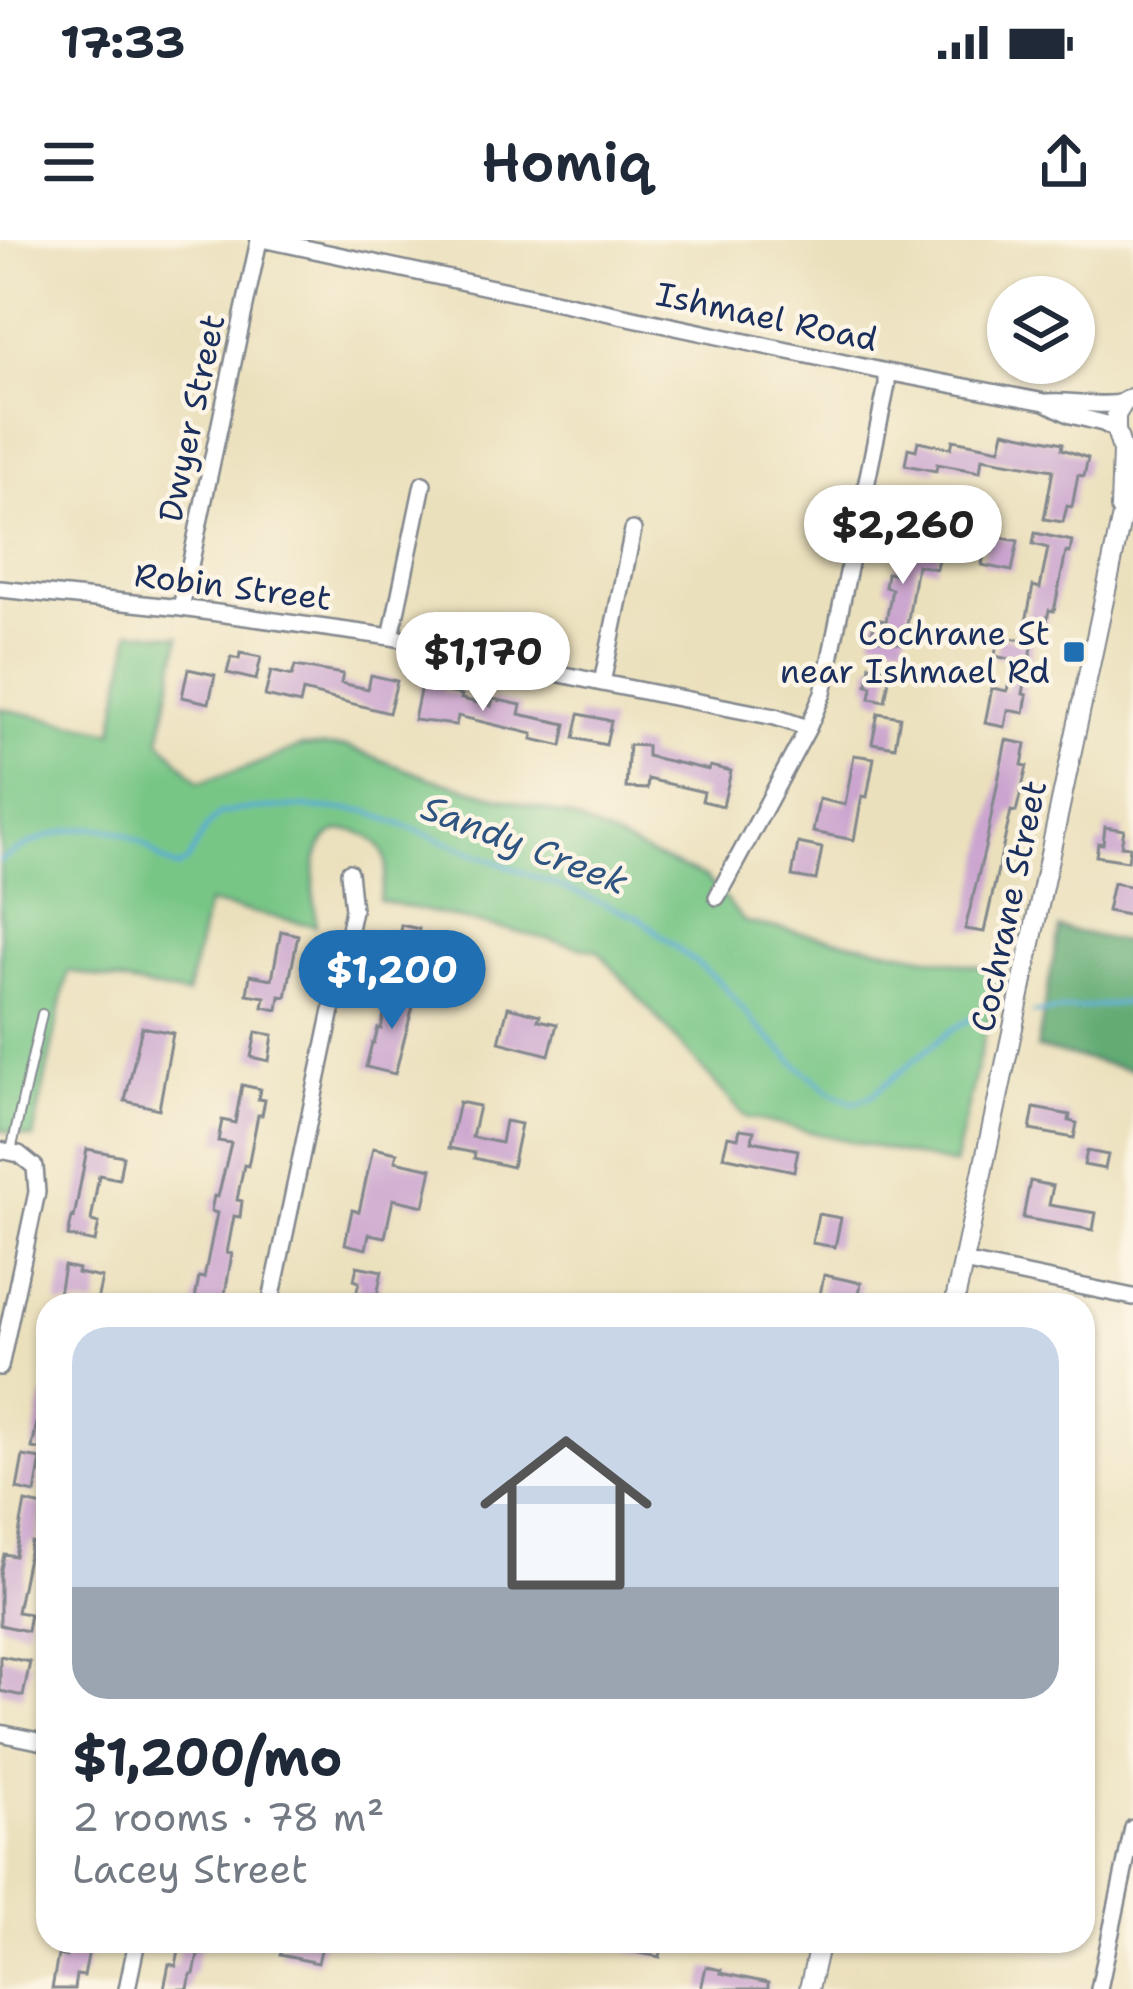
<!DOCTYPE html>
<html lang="en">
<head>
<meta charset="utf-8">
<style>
	body { margin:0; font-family:"Shantell Sans",sans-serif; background:#f6f6f7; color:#1f2937; height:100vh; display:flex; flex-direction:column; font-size:45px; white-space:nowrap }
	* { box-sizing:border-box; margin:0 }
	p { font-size:39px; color:#747a83 }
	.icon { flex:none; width:66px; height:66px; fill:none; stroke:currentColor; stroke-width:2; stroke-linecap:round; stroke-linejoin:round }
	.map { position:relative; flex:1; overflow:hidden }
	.panel { position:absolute; left:36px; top:1053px; width:1059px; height:660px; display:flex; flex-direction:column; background:#fff; border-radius:36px; box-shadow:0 3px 9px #0004 }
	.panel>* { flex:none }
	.fabs { position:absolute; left:987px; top:36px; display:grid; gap:24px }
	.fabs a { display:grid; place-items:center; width:108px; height:108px; border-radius:50%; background:#fff; box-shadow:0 3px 9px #0004; font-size:60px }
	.price { position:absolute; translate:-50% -102px; padding:0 27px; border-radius:42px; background:#fff; color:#222; font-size:39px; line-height:78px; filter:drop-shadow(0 3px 6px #0008) }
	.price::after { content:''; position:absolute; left:50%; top:72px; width:36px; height:27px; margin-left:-18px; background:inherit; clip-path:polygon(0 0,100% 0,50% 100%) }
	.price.current { background:#1f6fb2; color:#fff }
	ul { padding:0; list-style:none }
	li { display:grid; align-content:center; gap:24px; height:636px; padding:0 36px }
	li span { display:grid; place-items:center; height:372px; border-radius:36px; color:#555 }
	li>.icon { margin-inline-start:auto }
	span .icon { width:216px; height:216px; fill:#fffc; stroke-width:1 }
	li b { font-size:51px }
	.status { display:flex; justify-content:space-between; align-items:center; height:84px; padding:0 60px; background:#fff; direction:ltr }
	.status svg { height:33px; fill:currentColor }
	header { display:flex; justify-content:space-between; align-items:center; height:156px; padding:0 36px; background:#fff; font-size:54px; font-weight:600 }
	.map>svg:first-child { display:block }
	.green { fill:#78c686; stroke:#4a7a72; stroke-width:3 }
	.forest { fill:#62ab73; stroke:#3e6d68; stroke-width:3 }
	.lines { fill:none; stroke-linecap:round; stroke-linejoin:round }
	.stream { stroke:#5aacd5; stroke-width:4.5 }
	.building { fill:#cba5cf }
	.service-casing { stroke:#83888d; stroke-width:12 }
	.minor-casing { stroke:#83888d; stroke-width:20 }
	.tertiary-casing { stroke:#83888d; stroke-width:22 }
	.service { stroke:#fff; stroke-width:8 }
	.minor { stroke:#fff; stroke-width:15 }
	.tertiary { stroke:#fff; stroke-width:18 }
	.poi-dot { fill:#1f6fb2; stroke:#fcf5e5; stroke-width:4.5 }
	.labels { text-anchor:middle; stroke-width:9; stroke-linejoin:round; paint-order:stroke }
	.street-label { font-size:33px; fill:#1b2f5e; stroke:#fcf5e5 }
	.poi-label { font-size:33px; fill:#1b2f5e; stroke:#fcf5e5; text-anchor:end }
	.water-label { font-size:36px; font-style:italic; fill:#2e5482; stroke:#fcf5e5 }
</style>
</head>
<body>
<div class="status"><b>17:33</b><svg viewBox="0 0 49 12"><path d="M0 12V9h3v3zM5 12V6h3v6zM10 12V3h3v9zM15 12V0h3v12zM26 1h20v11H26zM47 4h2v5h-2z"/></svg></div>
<header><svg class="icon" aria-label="menu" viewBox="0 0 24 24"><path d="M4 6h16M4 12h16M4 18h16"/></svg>Homiq<svg class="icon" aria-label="share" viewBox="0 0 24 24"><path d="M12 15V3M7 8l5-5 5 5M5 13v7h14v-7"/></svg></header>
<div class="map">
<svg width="1133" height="1749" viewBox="0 0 1133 1749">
	<rect width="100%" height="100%" fill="#fcf5e5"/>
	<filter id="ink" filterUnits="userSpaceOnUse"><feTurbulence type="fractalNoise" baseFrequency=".00833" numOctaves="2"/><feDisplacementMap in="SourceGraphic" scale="24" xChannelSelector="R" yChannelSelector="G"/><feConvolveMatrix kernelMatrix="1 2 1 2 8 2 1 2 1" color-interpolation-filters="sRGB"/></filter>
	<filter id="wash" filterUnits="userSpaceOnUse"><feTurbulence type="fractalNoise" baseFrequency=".004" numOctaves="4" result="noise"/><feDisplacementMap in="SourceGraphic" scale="48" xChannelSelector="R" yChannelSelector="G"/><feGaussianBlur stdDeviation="2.7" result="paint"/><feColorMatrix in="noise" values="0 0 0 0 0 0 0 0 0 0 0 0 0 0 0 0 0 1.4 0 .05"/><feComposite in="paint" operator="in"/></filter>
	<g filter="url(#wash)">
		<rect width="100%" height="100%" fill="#ebe0bc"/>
		<path class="green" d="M 131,391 L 180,396 L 160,500 L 199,542 L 244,529 L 302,506 L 347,507 L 429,538 L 568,576 L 653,616 L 705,637 L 745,682 L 1000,731 L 954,925 L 745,877 L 598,711 L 379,660 C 381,649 387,634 386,623 C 383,595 340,576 323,603 C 309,627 315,659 316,686 L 208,663 L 187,755 L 68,731 L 33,898 L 0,890 L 0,468 L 113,492 Z"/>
		<path class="forest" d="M 1059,688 L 1133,704 L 1133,830 L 1037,808 Z"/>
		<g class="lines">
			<path class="stream" d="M 0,621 C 41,595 92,573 138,601 C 153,609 161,623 178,628 L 188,621 L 206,588 L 219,574 L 240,570 L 295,567 L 366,571 L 638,677 L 720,742 L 759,788 L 797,825 L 833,854 L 854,863 L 871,856 L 950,791 L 979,774
				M 1034,773 L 1133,762"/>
		</g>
		<g id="blocks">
			<path class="building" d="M 1004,191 L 1063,203 L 1062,209 L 1088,218 L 1084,236 L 1078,235 L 1072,267 L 1067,266 L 1063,282 L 1044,279 L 1053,230 L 982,218 L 980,232 L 937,224 L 936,231 L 905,225 L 908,208 L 916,210 L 918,201 L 951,208 L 953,200 L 1000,209 Z
				M 904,287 L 923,290 L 919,309 L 939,313 L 936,329 L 917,325 L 904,404 L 871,398 L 875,379 L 886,381 L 892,349 L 885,347 L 887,333 L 895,334 Z
				M 1035,293 L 1072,301 L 1070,313 L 1066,312 L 1054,371 L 1049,370 L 1046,386 L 1026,382 L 1033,346 L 1040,348 L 1048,308 L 1033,304 Z
				M 987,295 L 1018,301 L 1012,331 L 982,325 Z
				M 998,396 L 1033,402 L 1023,454 L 1027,455 L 1024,473 L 1008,470 L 1005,487 L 985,483 L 992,448 L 1007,451 L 1013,420 L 995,416 Z
				M 240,413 L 261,417 L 256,440 L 227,433 L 231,417 L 239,419 Z
				M 870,425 L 891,429 L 885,461 L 870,458 L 872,446 L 867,445 Z
				M 295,426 L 343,434 L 341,443 L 368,449 L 371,435 L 397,441 L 389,473 L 303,451 L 300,464 L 265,456 L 271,431 L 292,436 Z
				M 188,429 L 215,435 L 209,463 L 182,457 Z
				M 422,441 L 443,446 L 442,451 L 462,455 L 461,459 L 491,466 L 493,459 L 521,465 L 519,474 L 566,484 L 562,506 L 532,499 L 533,494 L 458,476 L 456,485 L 414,480 Z
				M 878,473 L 900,477 L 895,507 L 872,503 Z
				M 579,474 L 611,481 L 606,505 L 574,498 Z
				M 1006,500 L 1026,504 L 1022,525 L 1027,526 L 1016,572 L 1011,571 L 984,692 L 965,689 L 985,608 Z
				M 629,505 L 647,506 L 647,516 L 709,530 L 710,526 L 731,531 L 723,566 L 702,561 L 704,552 L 648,539 L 647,549 L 626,548 Z
				M 854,515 L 874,518 L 867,557 L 862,556 L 854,600 L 813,592 L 819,559 L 845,565 Z
				M 1105,587 L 1124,590 L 1121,606 L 1130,607 L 1128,621 L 1096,616 L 1098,603 L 1103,604 Z
				M 798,603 L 822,608 L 816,640 L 792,636 Z
				M 1113,643 L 1133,647 L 1133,676 L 1107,671 Z
				M 401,685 L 419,689 L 416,703 L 440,708 L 436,730 L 383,720 L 387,697 L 399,699 Z
				M 281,691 L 298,695 L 286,757 L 280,756 L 278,770 L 263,767 L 265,757 L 247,754 L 250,735 L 272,739 Z
				M 389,749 L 416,755 L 395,834 L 366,827 L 372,803 L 374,803 L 378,788 L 381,789 Z
				M 508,767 L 540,775 L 538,780 L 557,784 L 549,815 L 499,802 Z
				M 142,787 L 173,793 L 159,869 L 125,861 Z
				M 256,792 L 273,795 L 269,821 L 251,817 Z
				M 242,845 L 260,849 L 258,859 L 265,860 L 262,875 L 258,875 L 248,926 L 244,925 L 237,960 L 242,961 L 240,977 L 234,976 L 227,1013 L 232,1014 L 223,1065 L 194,1065 L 199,1037 L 204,1038 L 217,973 L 211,971 L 214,956 L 218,957 L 231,903 L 218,901 L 222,880 L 235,883 Z
				M 459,862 L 479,866 L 472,897 L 501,903 L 505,881 L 521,884 L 512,927 L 474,918 L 475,913 L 449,908 Z
				M 1034,868 L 1070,875 L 1069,881 L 1077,883 L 1074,898 L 1030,890 Z
				M 740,889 L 754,891 L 752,901 L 798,910 L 794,931 L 723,916 L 728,896 L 738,898 Z
				M 373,908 L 397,913 L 395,921 L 432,929 L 424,966 L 393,959 L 385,997 L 369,994 L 366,1009 L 345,1004 L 352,970 L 359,972 Z
				M 87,909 L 123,916 L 119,939 L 99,935 L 91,981 L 99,983 L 95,1002 L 68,996 L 72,977 L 74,978 Z
				M 1087,911 L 1108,915 L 1105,929 L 1084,925 Z
				M 1030,941 L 1053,946 L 1049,965 L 1096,973 L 1093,990 L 1023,978 Z
				M 818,974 L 841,978 L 835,1007 L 812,1003 Z
				M 64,1026 L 78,1029 L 77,1033 L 102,1038 L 96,1065 L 57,1065 Z
				M 357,1026 L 382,1031 L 375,1065 L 354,1065 L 359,1042 L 354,1040 Z
				M 824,1035 L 861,1043 L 857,1065 L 819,1060 Z
				M 42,1156 L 48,1156 L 48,1211 L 32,1208 Z
				M 23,1216 L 41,1219 L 35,1253 L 17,1249 Z
				M 25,1262 L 43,1266 L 36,1303 L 31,1302 L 17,1372 L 30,1374 L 27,1391 L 0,1385 L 0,1334 L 4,1314 L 15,1316 Z
				M 0,1416 L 30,1422 L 23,1456 L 0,1451 Z
				M 68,1701 L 90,1705 L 84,1736 L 76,1735 L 74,1749 L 52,1749 L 58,1715 L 66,1717 Z
				M 181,1701 L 201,1701 L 194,1734 L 191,1734 L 188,1749 L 164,1749 L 169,1724 L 176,1726 Z
				M 283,1701 L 323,1701 L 318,1723 L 280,1715 Z
				M 610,1701 L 663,1701 L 660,1717 L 609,1707 Z
				M 706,1727 L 721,1730 L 720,1733 L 768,1743 L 768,1749 L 701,1749 Z"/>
		</g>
	</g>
	<g filter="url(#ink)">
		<use href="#blocks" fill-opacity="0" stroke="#83888d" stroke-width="3"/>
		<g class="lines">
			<g class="service-casing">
				<path id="service" d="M 11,911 L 42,774"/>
			</g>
			<g class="minor-casing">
				<path id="minor" d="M 267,0 L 887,132 L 1045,162 L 1071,175 L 1103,183 L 1116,190
					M 1048,162 C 1072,160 1103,168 1124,162
					M 0,349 L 181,368 L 391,397 L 602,443 L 775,477 L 808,488
					M 181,368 L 259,0
					M 391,397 L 423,244
					M 602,443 L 633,290
					M 717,657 L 808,488 L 823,453 L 887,145 L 887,132
					M 0,910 L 19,914 L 35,927 L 37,952 L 0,1127
					M 963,1022 L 1133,1057
					M 270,1065 L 353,670 L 349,632
					M 0,1493 L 48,1503
					M 127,1749 L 137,1701
					M 1099,1749 L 1133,1588"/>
			</g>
			<g class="tertiary-casing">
				<path id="tertiary" d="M 1120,269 L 1122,210 L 1116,190 L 1116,175 L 1124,162 L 1133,157
					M 954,1065 L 1121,280 L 1133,247
					M 809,1749 L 820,1701"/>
			</g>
			<use href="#service" class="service"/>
			<use href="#minor" class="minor"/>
			<use href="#tertiary" class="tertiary"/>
		</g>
	</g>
	<rect class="poi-dot" x="1062" y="400" width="24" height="24" rx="6"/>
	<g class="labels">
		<g class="street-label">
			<text transform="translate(767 76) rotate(12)" y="12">Ishmael Road</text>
			<text transform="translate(191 178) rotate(-78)" y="12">Dwyer Street</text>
			<text transform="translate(233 346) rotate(7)" y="12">Robin Street</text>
			<text transform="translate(1008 666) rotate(-78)" y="12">Cochrane Street</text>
		</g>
		<g class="poi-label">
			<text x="1050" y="405">Cochrane St<tspan x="1050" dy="38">near Ishmael Rd</tspan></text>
		</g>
		<g class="water-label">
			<text transform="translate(525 604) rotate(21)" y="13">Sandy Creek</text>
		</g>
	</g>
</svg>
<div class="fabs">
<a><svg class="icon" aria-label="layers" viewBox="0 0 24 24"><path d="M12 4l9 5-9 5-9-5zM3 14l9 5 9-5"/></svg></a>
</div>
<b class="price" style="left:903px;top:347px">$2,260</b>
<b class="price" style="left:483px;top:474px">$1,170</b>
<b class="price current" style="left:392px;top:792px">$1,200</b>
<section class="panel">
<ul>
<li><span style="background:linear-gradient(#c9d6e8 70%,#9aa5b1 0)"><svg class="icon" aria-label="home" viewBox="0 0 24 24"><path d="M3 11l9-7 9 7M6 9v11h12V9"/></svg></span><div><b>$1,200/mo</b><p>2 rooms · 78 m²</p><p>Lacey Street</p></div></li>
</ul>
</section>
</div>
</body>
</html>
